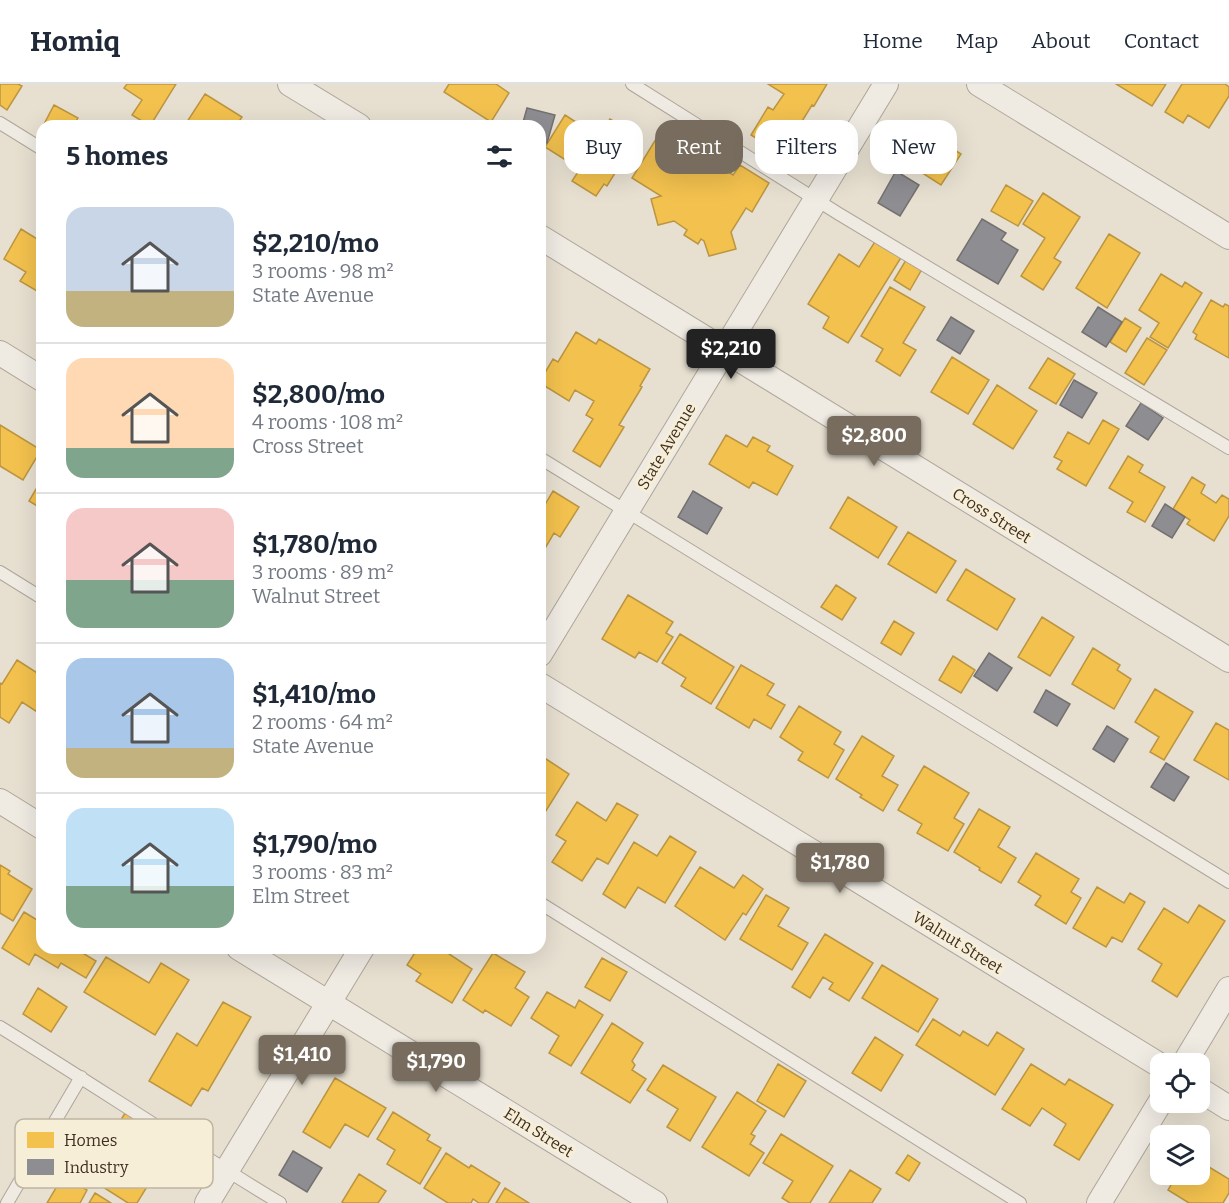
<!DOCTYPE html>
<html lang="en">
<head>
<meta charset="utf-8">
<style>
	body { margin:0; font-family:Bitter,serif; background:#f2f2f3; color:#1f2937; height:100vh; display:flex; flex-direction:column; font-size:22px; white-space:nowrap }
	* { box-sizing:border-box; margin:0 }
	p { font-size:20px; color:#747a83 }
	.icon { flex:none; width:33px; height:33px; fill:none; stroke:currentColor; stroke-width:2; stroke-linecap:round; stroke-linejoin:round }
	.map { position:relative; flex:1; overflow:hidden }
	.side { position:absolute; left:36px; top:36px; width:510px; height:834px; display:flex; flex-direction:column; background:#fff; border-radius:18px; box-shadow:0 6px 24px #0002 }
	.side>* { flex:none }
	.guide { position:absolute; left:564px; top:36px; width:570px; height:54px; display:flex; gap:12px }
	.controls { position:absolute; left:1150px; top:969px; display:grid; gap:12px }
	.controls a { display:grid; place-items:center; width:60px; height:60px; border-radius:12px; background:#fff; box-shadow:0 6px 24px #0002; font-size:30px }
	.price { position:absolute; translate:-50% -51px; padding:0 14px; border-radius:6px; background:#786c5e; color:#fff; font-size:20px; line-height:39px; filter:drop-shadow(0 2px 3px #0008) }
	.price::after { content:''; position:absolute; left:50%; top:36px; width:18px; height:14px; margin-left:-9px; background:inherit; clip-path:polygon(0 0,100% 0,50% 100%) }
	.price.selected { background:#222; color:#fff }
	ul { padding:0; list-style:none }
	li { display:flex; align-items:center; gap:18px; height:150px; padding:0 30px }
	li+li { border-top:2px solid #e0e1e3 }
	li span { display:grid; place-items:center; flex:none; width:168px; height:120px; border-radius:18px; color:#555 }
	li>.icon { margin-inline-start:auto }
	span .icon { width:72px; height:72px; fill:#fffc; stroke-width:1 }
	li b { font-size:26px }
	h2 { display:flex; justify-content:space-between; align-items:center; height:72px; padding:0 30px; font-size:26px }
	.tag { padding:0 21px; border-radius:18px; background:#fff; box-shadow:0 6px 24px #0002; font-size:21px; line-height:54px }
	.tag.selected { background:#786c5e; color:#fff }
	header { display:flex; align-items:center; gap:36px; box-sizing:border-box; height:84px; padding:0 30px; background:#fff; border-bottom:2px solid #e0e1e3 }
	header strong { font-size:28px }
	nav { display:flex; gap:33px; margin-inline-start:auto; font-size:21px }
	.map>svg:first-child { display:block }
	.homes { fill:#f2c14e; stroke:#bc9540; stroke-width:1.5 }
	.industry { fill:#8d8d92; stroke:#757070; stroke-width:1.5 }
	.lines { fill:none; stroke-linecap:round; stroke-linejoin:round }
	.service-casing { stroke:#ada599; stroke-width:14 }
	.minor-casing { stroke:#ada599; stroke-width:26 }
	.service { stroke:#efebe3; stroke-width:12 }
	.minor { stroke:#efebe3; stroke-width:24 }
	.labels { text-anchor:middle; stroke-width:6; stroke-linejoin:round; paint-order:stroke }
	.street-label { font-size:16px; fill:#3d2e20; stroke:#f7eed8 }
	.key { fill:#f7eed8; stroke:#bfb4a1; stroke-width:1.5 }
	.key-label { font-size:16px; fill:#3d2e20 }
</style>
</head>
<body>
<header>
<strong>Homiq</strong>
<nav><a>Home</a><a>Map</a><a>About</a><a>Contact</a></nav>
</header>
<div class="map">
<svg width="1229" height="1119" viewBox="0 0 1229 1119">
	<rect width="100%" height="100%" fill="#e7e0d1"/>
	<path class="homes" d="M 0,0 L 18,0 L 22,2 L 7,26 L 0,21 Z
		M 127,0 L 176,0 L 150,42 L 132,31 L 142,16 L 124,4 Z
		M 449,0 L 496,0 L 509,9 L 491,38 L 444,8 Z
		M 768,0 L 827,0 L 814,22 L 812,21 L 799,42 L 805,46 L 788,74 L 751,51 L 768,23 L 773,26 L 784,10 Z
		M 1116,0 L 1166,0 L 1152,22 Z
		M 1182,0 L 1225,0 L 1229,3 L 1229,12 L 1209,44 L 1188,31 L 1183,39 L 1165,28 Z
		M 205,10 L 242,33 L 236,42 L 187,42 L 185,41 Z
		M 54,21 L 78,34 L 73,42 L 43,42 Z
		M 565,31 L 588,46 L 590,42 L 601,49 L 610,35 L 638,52 L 607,102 L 604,100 L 596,112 L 572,97 L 580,85 L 545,63 Z
		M 922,44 L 933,51 L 938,44 L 955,54 L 950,63 L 961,70 L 941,101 L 902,76 Z
		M 656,55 L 705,85 L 710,76 L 733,91 L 740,81 L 769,99 L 752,128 L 746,124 L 731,148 L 736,165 L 709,172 L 704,157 L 701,155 L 698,160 L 684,151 L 687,146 L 674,137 L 658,141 L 651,115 L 661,112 L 632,94 Z
		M 1006,101 L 1033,117 L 1018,142 L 991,127 Z
		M 1043,109 L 1080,133 L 1054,174 L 1061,178 L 1043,206 L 1021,192 L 1045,154 L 1023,140 Z
		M 21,145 L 42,158 L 42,210 L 20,197 L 26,188 L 4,175 Z
		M 1109,150 L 1140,169 L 1107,224 L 1076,204 Z
		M 876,156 L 902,172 L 848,259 L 823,244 L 829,233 L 808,220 L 839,170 L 859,183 Z
		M 906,176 L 922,185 L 910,206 L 894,196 Z
		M 1161,190 L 1182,203 L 1185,198 L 1202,209 L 1168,264 L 1150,253 L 1159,239 L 1139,226 Z
		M 890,203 L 925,223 L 903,259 L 916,266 L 900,292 L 876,277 L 883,265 L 861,252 Z
		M 1211,216 L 1223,223 L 1225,220 L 1229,222 L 1229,274 L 1195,255 L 1197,251 L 1193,248 Z
		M 1125,234 L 1141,244 L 1126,268 L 1110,258 Z
		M 576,248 L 596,260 L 599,255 L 650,285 L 640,302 L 642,303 L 619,341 L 624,343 L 600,383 L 573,367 L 593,335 L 586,331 L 594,317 L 575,306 L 569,317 L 540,299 L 540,297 L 553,275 L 558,278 Z
		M 1147,254 L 1167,266 L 1144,301 L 1125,289 Z
		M 952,273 L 989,296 L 968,330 L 931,308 Z
		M 1048,274 L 1075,290 L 1056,320 L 1029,304 Z
		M 997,301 L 1037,327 L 1013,365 L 973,340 Z
		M 1103,336 L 1119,345 L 1086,402 L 1057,385 L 1062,377 L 1054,373 L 1068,348 L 1089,360 Z
		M 0,341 L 41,366 L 23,396 L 0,382 Z
		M 726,351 L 747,363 L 753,353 L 770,362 L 767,367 L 793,382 L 777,411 L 753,398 L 749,404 L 709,380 Z
		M 1128,372 L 1143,381 L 1139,388 L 1165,403 L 1145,438 L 1127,428 L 1133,418 L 1109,404 Z
		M 1192,393 L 1205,401 L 1201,409 L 1216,419 L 1222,411 L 1229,415 L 1229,432 L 1214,457 L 1187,440 L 1190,436 L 1173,425 Z
		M 42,395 L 42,425 L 29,417 Z
		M 553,407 L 579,423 L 560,453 L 554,449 L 540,473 L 540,429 Z
		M 848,413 L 897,443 L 878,474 L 830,444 Z
		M 908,448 L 956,477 L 936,509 L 888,480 Z
		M 966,485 L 1015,515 L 997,546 L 947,516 Z
		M 836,501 L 856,514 L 842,536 L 821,523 Z
		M 628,511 L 673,538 L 666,549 L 673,553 L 657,578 L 639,568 L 635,574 L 602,555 Z
		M 1042,533 L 1074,553 L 1050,592 L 1018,573 Z
		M 894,537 L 914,549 L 901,571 L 881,559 Z
		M 680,550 L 734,583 L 711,620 L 681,602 L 686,594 L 662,579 Z
		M 1093,564 L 1120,581 L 1117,586 L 1131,595 L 1114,625 L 1072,600 Z
		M 953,572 L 975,586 L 961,609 L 939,596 Z
		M 17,576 L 42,592 L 42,631 L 22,618 L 9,639 L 0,633 L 0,599 L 2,600 Z
		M 741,581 L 774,600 L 767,611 L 785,621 L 771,645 L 754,635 L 749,644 L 716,624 Z
		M 1155,605 L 1193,628 L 1164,676 L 1150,668 L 1159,653 L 1135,638 Z
		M 799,622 L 841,648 L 834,660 L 844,666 L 828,694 L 798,676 L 803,668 L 780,653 Z
		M 1216,639 L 1229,646 L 1229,696 L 1194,676 Z
		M 862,652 L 894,672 L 882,692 L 898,701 L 883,727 L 860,713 L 862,711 L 836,695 Z
		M 543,673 L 569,690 L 544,730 L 540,727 L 540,677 Z
		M 924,682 L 969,709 L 954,734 L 964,740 L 948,767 L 917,749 L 922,740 L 898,726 Z
		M 577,718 L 606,737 L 617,719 L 638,731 L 608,780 L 597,774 L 582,797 L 552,778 L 566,757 L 556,751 Z
		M 979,725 L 1010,743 L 998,763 L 1016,774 L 1001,799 L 979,786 L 980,784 L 954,768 Z
		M 670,752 L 696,768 L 665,819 L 638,803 L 625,824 L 603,810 L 634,758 L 657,772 Z
		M 1036,769 L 1079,795 L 1071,808 L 1081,814 L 1066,840 L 1035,821 L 1041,812 L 1018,798 Z
		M 0,781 L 10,787 L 8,790 L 32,805 L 13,837 L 0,829 Z
		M 700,783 L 734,804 L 743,791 L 763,805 L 746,831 L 743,829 L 725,856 L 675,822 Z
		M 1097,803 L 1124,819 L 1130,809 L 1145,818 L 1122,858 L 1112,853 L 1106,863 L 1073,844 Z
		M 766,811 L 789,824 L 778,842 L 808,859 L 792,886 L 740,855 Z
		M 1199,821 L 1225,837 L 1177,913 L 1152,897 L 1162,880 L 1138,865 L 1164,824 L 1188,839 Z
		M 24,828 L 42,839 L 42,864 L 77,864 L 76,865 L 96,877 L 86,894 L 61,879 L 58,884 L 35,870 L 29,881 L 2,864 Z
		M 825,850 L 873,879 L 849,917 L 829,905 L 833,899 L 823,893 L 810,914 L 792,903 Z
		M 418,864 L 453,864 L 449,870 L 472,885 L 452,919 L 416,897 L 421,890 L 407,881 Z
		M 493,869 L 525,888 L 515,904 L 529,913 L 511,942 L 485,926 L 483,929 L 463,916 Z
		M 106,873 L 149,899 L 161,879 L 189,896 L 155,951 L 84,908 Z
		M 602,874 L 627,888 L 610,917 L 585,903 Z
		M 882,881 L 938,915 L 918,948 L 862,914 Z
		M 38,904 L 67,923 L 51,948 L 23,930 Z
		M 547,908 L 575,924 L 579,916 L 603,931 L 571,982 L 549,969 L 559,952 L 531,934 Z
		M 223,918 L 251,933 L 208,1007 L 202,1004 L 191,1022 L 149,997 L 177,949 L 197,962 Z
		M 933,935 L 960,952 L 963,947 L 988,962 L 997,948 L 1024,965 L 995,1011 L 916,961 Z
		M 612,939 L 643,959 L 632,977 L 635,981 L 632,986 L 646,995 L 630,1019 L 581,989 Z
		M 875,953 L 903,971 L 881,1007 L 852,989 Z
		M 778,980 L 806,997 L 784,1033 L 757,1017 Z
		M 1031,980 L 1065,1001 L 1069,995 L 1113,1021 L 1079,1076 L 1054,1061 L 1066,1040 L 1042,1024 L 1030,1042 L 1002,1025 Z
		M 663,981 L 716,1013 L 690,1057 L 667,1043 L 678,1025 L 647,1006 Z
		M 335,994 L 386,1024 L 368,1053 L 345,1040 L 330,1064 L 303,1048 Z
		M 737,1008 L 766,1027 L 751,1050 L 755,1052 L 750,1060 L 764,1069 L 749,1092 L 702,1063 Z
		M 393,1028 L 430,1051 L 427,1056 L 441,1064 L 420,1100 L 387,1080 L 395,1066 L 377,1055 Z
		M 125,1029 L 174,1059 L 137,1119 L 128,1119 L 84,1091 L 85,1089 L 55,1070 L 77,1036 L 109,1056 Z
		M 781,1050 L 833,1082 L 810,1119 L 790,1119 L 782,1114 L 793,1097 L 763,1079 Z
		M 446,1069 L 469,1084 L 471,1081 L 500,1099 L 488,1119 L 479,1119 L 473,1115 L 471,1119 L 448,1119 L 424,1104 Z
		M 908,1071 L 920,1079 L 909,1097 L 896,1089 Z
		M 1204,1080 L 1229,1095 L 1229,1109 L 1223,1119 L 1189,1119 L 1168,1106 L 1175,1094 L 1180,1096 L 1183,1090 L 1193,1092 L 1194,1090 L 1200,1090 L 1200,1087 Z
		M 850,1086 L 881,1105 L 872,1119 L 829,1119 Z
		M 359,1090 L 386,1107 L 378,1119 L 344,1119 L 342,1118 Z
		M 63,1092 L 87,1106 L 80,1119 L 47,1119 Z
		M 505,1104 L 529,1119 L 496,1119 Z
		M 95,1109 L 111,1119 L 89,1119 Z"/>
	<path class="industry" d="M 527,24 L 555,31 L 547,59 L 540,58 L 540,42 L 522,42 Z
		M 896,87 L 919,101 L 900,132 L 878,119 Z
		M 982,135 L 1006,149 L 1001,156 L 1018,166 L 998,200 L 957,176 Z
		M 1098,223 L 1122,238 L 1106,263 L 1082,248 Z
		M 951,233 L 974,247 L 960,270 L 937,256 Z
		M 1074,296 L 1097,309 L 1082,334 L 1060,321 Z
		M 1141,319 L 1163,334 L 1148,356 L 1126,342 Z
		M 693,407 L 722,424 L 707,450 L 678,433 Z
		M 1165,420 L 1185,433 L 1172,454 L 1152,442 Z
		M 989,569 L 1012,584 L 997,607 L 974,592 Z
		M 1046,606 L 1070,620 L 1057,642 L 1034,628 Z
		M 1107,642 L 1128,655 L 1114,678 L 1093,665 Z
		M 1166,679 L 1189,693 L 1174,717 L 1151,703 Z
		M 293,1067 L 322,1084 L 307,1108 L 279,1091 Z"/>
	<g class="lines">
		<g class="service-casing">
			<path id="service" d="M 632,0 L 839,130 L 1229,364
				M 0,39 L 42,65
				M 540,374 L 1229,798
				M 0,488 L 42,514
				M 540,819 L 1020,1119
				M 0,943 C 94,1001 185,1062 280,1119
				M 7,1119 L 81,993"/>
		</g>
		<g class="minor-casing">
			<path id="minor" d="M 290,0 L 359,42
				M 979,0 L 1229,153
				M 540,153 L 1229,576
				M 0,269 L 42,295
				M 540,570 L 886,0
				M 540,601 L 1161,982
				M 0,717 L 42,743
				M 239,864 L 655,1119
				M 1184,980 L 1229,905
				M 1200,1006 L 1229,1024
				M 207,1119 L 362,864
				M 1099,1119 L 1161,1017"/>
		</g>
		<use href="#service" class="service"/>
		<use href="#minor" class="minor"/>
	</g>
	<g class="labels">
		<g class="street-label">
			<text transform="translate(666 362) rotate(-59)" y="6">State Avenue</text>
			<text transform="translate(992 431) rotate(32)" y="6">Cross Street</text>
			<text transform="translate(958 858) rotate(32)" y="6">Walnut Street</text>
			<text transform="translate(539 1048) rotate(32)" y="6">Elm Street</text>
		</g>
	</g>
	<rect x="15" y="1035" width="198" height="69" rx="9" class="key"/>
	<rect x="27" y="1048" width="27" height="16" fill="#f2c14e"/>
	<rect x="27" y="1075" width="27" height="16" fill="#8d8d92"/>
	<g class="key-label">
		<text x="64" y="1062">Homes</text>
		<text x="64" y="1089">Industry</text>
	</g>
</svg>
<div class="controls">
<a><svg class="icon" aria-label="locate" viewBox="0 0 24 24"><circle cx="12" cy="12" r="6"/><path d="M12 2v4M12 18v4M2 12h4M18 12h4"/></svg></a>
<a><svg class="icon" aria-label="layers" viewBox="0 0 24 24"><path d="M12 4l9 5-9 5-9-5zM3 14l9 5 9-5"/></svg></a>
</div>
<b class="price selected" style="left:731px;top:296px">$2,210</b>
<b class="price" style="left:874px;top:383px">$2,800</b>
<b class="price" style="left:840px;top:810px">$1,780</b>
<b class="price" style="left:302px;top:1002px">$1,410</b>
<b class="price" style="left:436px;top:1009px">$1,790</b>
<div class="guide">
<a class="tag">Buy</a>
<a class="tag selected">Rent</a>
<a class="tag">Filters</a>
<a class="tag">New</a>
</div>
<section class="side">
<h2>5 homes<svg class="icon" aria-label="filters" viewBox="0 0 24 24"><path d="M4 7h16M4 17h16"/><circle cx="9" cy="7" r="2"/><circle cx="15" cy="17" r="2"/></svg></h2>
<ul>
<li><span style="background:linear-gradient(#c9d6e8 70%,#c2b280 0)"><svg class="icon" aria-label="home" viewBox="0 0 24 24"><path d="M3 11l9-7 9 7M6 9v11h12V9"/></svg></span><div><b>$2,210/mo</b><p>3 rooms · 98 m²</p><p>State Avenue</p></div></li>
<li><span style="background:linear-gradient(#ffd9b3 75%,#7fa58c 0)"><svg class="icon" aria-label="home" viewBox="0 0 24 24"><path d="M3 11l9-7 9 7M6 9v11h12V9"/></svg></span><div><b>$2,800/mo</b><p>4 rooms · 108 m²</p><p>Cross Street</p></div></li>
<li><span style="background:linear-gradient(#f6c9c9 60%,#7fa58c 0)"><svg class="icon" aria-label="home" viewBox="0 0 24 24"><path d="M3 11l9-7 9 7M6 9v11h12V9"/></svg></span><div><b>$1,780/mo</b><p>3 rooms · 89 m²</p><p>Walnut Street</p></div></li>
<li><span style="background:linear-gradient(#a9c7e8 75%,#c2b280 0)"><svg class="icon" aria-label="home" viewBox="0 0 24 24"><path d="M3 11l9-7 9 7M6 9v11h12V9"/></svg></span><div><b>$1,410/mo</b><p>2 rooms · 64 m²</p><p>State Avenue</p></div></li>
<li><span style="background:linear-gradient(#bfe0f5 65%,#7fa58c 0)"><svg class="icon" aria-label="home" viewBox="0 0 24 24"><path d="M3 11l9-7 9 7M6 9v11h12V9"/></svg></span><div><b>$1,790/mo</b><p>3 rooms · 83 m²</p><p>Elm Street</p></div></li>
</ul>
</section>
</div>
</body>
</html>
